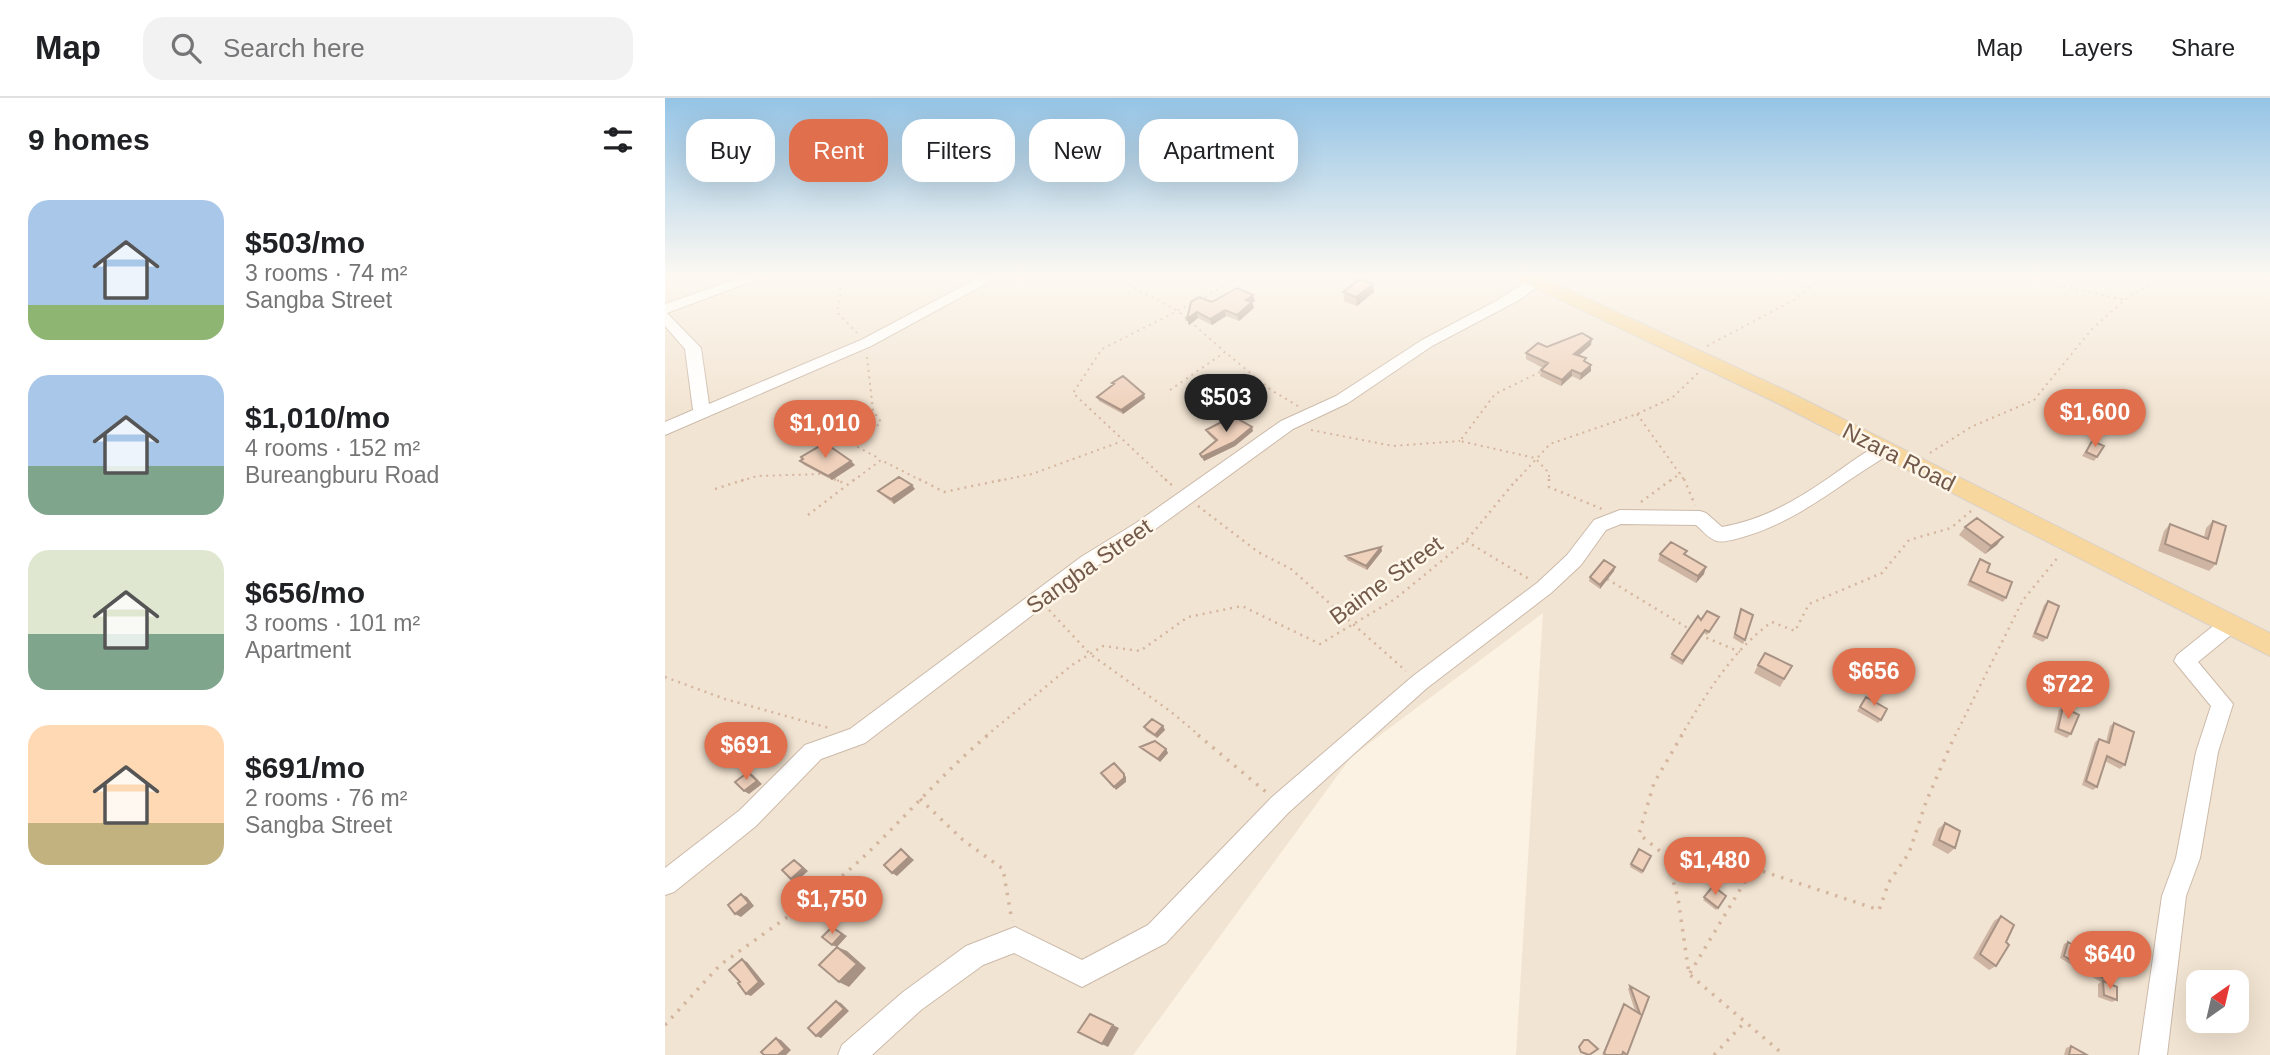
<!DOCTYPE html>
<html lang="en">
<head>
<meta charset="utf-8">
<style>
	body { margin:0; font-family:Helvetica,sans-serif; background:#f2f2f2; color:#202124; height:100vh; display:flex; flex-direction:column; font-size:26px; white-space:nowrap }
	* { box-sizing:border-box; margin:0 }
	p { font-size:23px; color:#757577 }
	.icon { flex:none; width:38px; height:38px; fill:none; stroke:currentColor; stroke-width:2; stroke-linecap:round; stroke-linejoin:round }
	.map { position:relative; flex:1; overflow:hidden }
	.side { display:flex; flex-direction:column; background:#fff; width:665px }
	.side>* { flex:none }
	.top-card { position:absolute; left:21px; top:21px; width:665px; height:63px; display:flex; gap:14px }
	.needle { width:46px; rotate:34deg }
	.controls { position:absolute; left:1521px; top:872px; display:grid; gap:14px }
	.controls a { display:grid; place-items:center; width:63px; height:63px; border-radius:14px; background:#fff; box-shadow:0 7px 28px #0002; font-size:35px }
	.price { position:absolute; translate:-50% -60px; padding:0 16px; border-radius:24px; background:#e0704d; color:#fff; font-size:23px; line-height:46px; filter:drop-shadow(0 2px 4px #0008) }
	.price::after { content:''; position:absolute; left:50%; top:42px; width:21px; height:16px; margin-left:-10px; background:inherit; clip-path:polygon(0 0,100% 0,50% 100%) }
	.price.active { background:#222; color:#fff }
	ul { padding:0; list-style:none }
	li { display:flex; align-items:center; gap:21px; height:175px; padding:0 28px }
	li span { display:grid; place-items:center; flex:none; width:196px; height:140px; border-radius:21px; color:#555 }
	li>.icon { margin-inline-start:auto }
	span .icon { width:84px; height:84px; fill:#fffc; stroke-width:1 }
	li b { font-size:30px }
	h2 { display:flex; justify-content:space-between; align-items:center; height:84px; padding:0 28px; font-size:30px }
	.tag { padding:0 24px; border-radius:21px; background:#fff; box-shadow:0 7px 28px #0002; font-size:24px; line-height:63px }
	.tag.active { background:#e0704d; color:#fff }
	header { display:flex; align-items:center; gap:42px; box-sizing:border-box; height:98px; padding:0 35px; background:#fff; border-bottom:2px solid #e0e0e0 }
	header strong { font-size:33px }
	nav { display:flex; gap:38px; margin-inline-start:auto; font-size:24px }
	.search { width:490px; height:63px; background:#f2f2f2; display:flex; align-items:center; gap:18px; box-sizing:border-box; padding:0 24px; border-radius:21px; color:#757577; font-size:26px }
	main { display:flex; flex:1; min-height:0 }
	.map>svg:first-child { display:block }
	.residential { fill:#f2e4d2; fill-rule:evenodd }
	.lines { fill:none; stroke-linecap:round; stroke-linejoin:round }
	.minor-casing { stroke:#ccbaaa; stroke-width:2 }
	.major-casing { stroke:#d8d1cc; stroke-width:2 }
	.path-far2 { stroke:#d4b59f; stroke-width:2; stroke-dasharray:2 4.5; stroke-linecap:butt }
	.path-far1 { stroke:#d4b59f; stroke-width:2.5; stroke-dasharray:2 5; stroke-linecap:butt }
	.path { stroke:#d4b59f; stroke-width:3.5; stroke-dasharray:2.5 7; stroke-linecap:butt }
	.minor { fill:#fff; fill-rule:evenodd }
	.major { fill:#f7d79e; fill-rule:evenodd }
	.wall { fill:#ceb4a2 }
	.shaded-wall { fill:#a79284 }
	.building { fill:#efd1bc; stroke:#a79284; stroke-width:2 }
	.labels { text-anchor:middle; stroke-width:5; stroke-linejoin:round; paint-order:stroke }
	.street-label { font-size:23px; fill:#72594a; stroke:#fef6e9 }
</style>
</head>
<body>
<header>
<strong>Map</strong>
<div class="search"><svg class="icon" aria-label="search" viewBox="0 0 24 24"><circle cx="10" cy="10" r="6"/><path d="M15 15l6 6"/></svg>Search here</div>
<nav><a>Map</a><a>Layers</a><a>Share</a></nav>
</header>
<main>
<section class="side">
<h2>9 homes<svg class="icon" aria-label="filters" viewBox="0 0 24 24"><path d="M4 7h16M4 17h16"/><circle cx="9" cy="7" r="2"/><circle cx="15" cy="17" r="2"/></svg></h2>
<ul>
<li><span style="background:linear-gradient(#a9c7e8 75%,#8fb573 0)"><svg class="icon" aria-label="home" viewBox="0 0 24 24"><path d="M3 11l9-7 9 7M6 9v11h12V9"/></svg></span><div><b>$503/mo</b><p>3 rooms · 74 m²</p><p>Sangba Street</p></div></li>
<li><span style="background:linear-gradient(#a9c7e8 65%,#7fa58c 0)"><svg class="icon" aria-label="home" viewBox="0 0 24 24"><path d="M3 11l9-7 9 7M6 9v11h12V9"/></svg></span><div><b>$1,010/mo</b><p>4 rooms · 152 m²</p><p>Bureangburu Road</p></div></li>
<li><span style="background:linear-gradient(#dfe7d0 60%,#7fa58c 0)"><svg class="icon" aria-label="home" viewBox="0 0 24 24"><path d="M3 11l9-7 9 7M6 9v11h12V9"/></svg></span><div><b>$656/mo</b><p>3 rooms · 101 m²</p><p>Apartment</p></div></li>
<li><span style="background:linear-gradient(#ffd9b3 70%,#c2b280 0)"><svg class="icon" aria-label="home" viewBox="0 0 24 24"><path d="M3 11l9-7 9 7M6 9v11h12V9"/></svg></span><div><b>$691/mo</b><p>2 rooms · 76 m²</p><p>Sangba Street</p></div></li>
</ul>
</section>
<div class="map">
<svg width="1605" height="957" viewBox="0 0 1605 957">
	<rect width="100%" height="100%" fill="#fbf2e3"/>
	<path class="residential" d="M 0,178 L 1605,178 L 1605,957 L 851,957 L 878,515 L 686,659 L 468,957 L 0,957 ZM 1533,884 L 1572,884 L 1572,922 L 1533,922 Z"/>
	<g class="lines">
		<g class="minor-casing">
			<path id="minor" d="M 80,178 L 101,178 L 2,215 L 36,250 L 44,306 L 196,242 L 317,178 L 335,178 L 206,248 L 0,337 L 0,324 L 28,312 L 20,251 L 0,228 L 0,206 Z
				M 870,178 L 886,178 L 856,201 L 767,248 L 683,305 L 628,331 L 485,435 L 430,469 L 200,645 L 156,661 L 91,728 L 9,794 L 0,797 L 0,770 L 75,712 L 140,647 L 185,631 L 416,459 L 471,425 L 616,323 L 671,298 L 757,242 L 831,203 Z
				M 1221,345 L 1230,351 L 1227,355 C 1176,384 1135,423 1078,439 C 1070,441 1059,445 1052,443 C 1044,441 1037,432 1031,427 L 956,426 L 941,432 L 916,467 L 886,495 L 762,590 L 623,715 L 501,845 L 417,889 L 349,855 L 318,867 L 256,912 L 207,957 L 173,957 L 177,947 L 238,894 L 301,848 L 350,829 L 417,862 L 483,827 L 607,699 L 748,578 L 872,485 L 902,457 L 929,422 L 955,412 L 1035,413 L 1041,415 L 1057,429 C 1098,422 1132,402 1165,379 C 1183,367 1201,351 1221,345 Z
				M 1565,518 L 1572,520 L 1575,526 L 1572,532 L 1533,564 L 1568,606 L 1553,654 L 1535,760 L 1521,798 L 1502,957 L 1474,957 L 1497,798 L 1511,760 L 1531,654 L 1546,608 L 1509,563 L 1512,557 L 1558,520 Z"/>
		</g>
		<g class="major-casing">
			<path id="major" d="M 851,178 L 874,178 L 1122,293 L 1605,535 L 1605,558 L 1108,303 L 854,182 Z"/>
		</g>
		<path class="path-far2" d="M 170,178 L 176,192 L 172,214 L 192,235
			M 454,178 L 464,187 L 513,213 L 560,254
			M 1130,178 L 1144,192
			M 1382,178 L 1397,188 L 1460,202
			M 534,202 L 576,178
			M 1042,248 L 1131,201 L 1158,178
			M 202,259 L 208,313 L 216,324 L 191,348 L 215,361
			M 875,274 L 830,296 L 795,343 L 870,360 L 884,375 L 884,383
			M 505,292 L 560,254 L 606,292 L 633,308
			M 972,316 L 1020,383
			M 646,332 L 728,348 L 795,343
			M 1265,355 L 1306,329 L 1369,302 L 1427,231 L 1464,198 L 1501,178
			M 166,380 L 174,383
			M 76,383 L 92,378 L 156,376
			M 188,383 L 216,362 L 257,383
			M 333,383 L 367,376 L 455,344
			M 502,383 L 408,295 L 437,251 L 528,205
			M 851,383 L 885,346 L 972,316 L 1007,300 L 1033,275
			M 1005,383 L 1016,375"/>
		<path class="path-far1" d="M 169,381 L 181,386
			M 254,381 L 279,394 L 341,381
			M 500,381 L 509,389
			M 884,381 L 884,389 L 937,411
			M 1019,381 L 1030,407
			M 50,391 L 81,381
			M 976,404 L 1007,381
			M 533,408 L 593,454 L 626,471 L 741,573
			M 143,417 L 190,381
			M 801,443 L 864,481
			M 942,481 L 1026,532
			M 384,512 L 425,556 L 505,613 L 535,638
			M 1035,537 L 1075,554
			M 0,579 L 60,601 L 164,630
			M 321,638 L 407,567 L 438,548 L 475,553 L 523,519 L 577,508 L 655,546 L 730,501 L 801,443 L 852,381
			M 1016,638 C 1040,598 1068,551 1107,524 L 1130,533 L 1144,506 L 1217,475 L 1244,442 L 1286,430 L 1306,413
			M 1290,638 L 1358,502 L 1394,458"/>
		<path class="path" d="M 533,637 L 601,694
			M 1017,637 L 989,685 L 974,736 L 1001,758 L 1013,800 L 1024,876 L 1119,957
			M 255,701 L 298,742 L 338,771 L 347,823
			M 155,796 C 217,749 264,686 323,637
			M 1025,875 L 1088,770 L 1214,812 L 1224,784 L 1244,755 L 1261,704 L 1290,637
			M 0,927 L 55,867 L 135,810
			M 1049,957 L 1079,925"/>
		<use href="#minor" class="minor"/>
		<use href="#major" class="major"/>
	</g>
	<path class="wall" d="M 708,186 L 709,194 L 692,208 L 679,203 L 678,194 Z
		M 588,197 L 590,203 L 587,204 L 589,210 L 574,223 L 561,218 L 547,227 L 533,220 L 524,227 L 522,221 L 547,204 Z
		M 926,247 L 914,257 L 921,264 L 926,267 L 926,273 L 915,282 L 907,278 L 896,288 L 875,278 L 876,272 L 878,270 L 861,261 L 861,255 L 882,249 Z
		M 447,285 L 480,300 L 458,316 L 434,303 L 432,299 L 448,287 Z
		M 1420,295 L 1426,318 L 1423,322 L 1410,318 L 1417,299 Z
		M 541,332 L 588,333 L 570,348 L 539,363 L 535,356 L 550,343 L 543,336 Z
		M 1427,343 L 1432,359 L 1429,363 L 1417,358 Z
		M 138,361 L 190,367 L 167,382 L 139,367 L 135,363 Z
		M 250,391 L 229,406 L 217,397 L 213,393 Z
		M 1548,423 L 1551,466 L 1544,473 L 1493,453 L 1499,433 L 1505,426 L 1539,439 L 1541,430 Z
		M 1300,429 L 1332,447 L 1320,456 L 1294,437 Z
		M 716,449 L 717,453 L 702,472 L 682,462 L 681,458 Z
		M 995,456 L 1021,457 L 1039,476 L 1031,485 L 993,463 Z
		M 1315,461 L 1341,500 L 1338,504 L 1302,487 Z
		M 950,469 L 949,473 L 935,491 L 924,483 L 925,479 Z
		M 1383,503 L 1382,540 L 1378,544 L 1367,539 L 1379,507 Z
		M 1076,511 L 1080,542 L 1078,546 L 1068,540 Z
		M 1036,522 L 1052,523 L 1042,537 L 1039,535 L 1017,567 L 1005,560 L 1007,556 Z
		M 1093,567 L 1127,568 L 1115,589 L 1089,575 Z
		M 1201,599 L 1216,622 L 1213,625 L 1192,613 Z
		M 1398,609 L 1406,636 L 1402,640 L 1389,634 L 1394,612 Z
		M 1449,625 L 1460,667 L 1455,671 L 1440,663 L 1432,689 L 1428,692 L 1417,687 L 1430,644 L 1434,641 L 1441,644 L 1445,628 Z
		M 498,628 L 500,632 L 492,640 L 481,633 L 479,629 Z
		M 475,649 L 501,651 L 503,655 L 495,664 L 478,652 Z
		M 1280,725 L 1290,750 L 1283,756 L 1267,747 L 1273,731 Z
		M 974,751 L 986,758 L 977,776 L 965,769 Z
		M 1048,788 L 1061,798 L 1051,812 L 1038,802 Z
		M 1336,818 L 1341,844 L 1331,868 L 1324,872 L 1308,860 L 1329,823 Z
		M 1403,844 L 1442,882 L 1439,884 L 1452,902 L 1447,904 L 1433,899 L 1433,886 L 1436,884 L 1395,860 L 1399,846 Z
		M 965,888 L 984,899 L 962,957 L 937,957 L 959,906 L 970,913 L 963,891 Z
		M 1406,948 L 1422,957 L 1399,957 L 1401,950 Z"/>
	<path class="shaded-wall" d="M 708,186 L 709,194 L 692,208 L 691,199 Z
		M 588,197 L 590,203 L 582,208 L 581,202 Z
		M 587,204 L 589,210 L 574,223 L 572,217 Z
		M 560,212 L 561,218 L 547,227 L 545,221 Z
		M 532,214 L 533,220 L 524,227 L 522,221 Z
		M 927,241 L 926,247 L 909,262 L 909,256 Z
		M 926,267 L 926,273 L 915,282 L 916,276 Z
		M 907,272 L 907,278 L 896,288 L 897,282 Z
		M 479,296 L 480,300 L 458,316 L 456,312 Z
		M 587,329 L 588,333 L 570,348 L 539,363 L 537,359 Z
		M 186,363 L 190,367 L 167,382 L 163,378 Z
		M 247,387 L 250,391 L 229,406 L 226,401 Z
		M 1338,439 L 1332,447 L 1320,456 L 1326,448 Z
		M 716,449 L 717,453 L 702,472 L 701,468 Z
		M 950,469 L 949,473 L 935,491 L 935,487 Z
		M 1041,469 L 1039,476 L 1031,485 L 1033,478 Z
		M 1040,532 L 1039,535 L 1017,567 L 1018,563 Z
		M 498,628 L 500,632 L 492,640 L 490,637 Z
		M 501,651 L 503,655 L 495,664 L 493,661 Z
		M 83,674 L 88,677 L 97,686 L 84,696 L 79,693 Z
		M 459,676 L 461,679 L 461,684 L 451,692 L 449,689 Z
		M 236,751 L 249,762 L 232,778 L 227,775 Z
		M 129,762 L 134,765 L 143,773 L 131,784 L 126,781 Z
		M 153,794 L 158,797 L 168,808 L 151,822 L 146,819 Z
		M 76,796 L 82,799 L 89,808 L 76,819 L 70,816 Z
		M 167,829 L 182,838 L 172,849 L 182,853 L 201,870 L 184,889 L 174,884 L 172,849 L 167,847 Z
		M 77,861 L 82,864 L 100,886 L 86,898 L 81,896 Z
		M 171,903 L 176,905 L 184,913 L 156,940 L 151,938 Z
		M 448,927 L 454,930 L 443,949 L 437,946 Z
		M 111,940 L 116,942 L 126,952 L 121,957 L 113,957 Z"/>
	<path class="building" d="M 695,181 L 708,186 L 691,199 L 678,194 Z
		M 572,190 L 588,197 L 581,202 L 587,204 L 572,217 L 560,212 L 545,221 L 532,214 L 522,221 L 526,204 L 534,199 L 547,204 Z
		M 917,235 L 927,241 L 909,256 L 921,260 L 919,263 L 926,267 L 916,276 L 907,272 L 897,282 L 876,272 L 883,265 L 861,255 L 873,245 L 882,249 Z
		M 458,278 L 479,296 L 456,312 L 432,299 L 449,286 L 447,285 Z
		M 1420,295 L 1432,299 L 1426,318 L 1414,314 Z
		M 568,318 L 587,329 L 569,344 L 537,359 L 535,356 L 552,342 L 541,332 Z
		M 1427,343 L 1439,348 L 1432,359 L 1421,354 Z
		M 160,345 L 186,363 L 163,378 L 135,363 L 138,361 L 136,359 Z
		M 234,379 L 247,387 L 226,401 L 213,393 Z
		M 1312,420 L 1338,439 L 1326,448 L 1300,429 Z
		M 1548,423 L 1561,428 L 1551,466 L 1500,446 L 1505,426 L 1543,441 Z
		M 1006,444 L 1022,453 L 1019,456 L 1041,469 L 1033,478 L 995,456 Z
		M 716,449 L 701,468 L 681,458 Z
		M 1315,461 L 1325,466 L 1322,474 L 1347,484 L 1341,500 L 1305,483 Z
		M 939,462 L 950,469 L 935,487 L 925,479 Z
		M 1383,503 L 1394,508 L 1382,540 L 1370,535 Z
		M 1076,511 L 1088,517 L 1080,542 L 1070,536 Z
		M 1042,513 L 1054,519 L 1044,534 L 1040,532 L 1018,563 L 1007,556 L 1033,518 L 1036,522 Z
		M 1100,555 L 1127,568 L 1119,581 L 1093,567 Z
		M 1201,599 L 1222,611 L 1216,622 L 1195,609 Z
		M 1398,609 L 1414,617 L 1406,636 L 1393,631 Z
		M 487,621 L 498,628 L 490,637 L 479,629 Z
		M 1449,625 L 1469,634 L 1460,667 L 1442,658 L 1432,689 L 1421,683 L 1434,641 L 1444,645 Z
		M 490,643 L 501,651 L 493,661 L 475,649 Z
		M 449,665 L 459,676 L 459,680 L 449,689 L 436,675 Z
		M 83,674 L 92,683 L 79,693 L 70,684 Z
		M 1280,725 L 1295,733 L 1290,750 L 1274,742 Z
		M 236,751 L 244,759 L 227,775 L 219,767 Z
		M 974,751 L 986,758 L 978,773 L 966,766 Z
		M 129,762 L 138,770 L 126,781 L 117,772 Z
		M 1048,788 L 1061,798 L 1053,810 L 1039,799 Z
		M 153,794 L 163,805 L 146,819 L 142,819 L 134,810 Z
		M 76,796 L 84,805 L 70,816 L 63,807 Z
		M 1336,818 L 1349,827 L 1341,844 L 1344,847 L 1331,868 L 1315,856 Z
		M 167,829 L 177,836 L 167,847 L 157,839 Z
		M 1403,844 L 1446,869 L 1442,882 L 1399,858 Z
		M 172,849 L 192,866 L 174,884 L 154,867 Z
		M 77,861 L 94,884 L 81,896 L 73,885 L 75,884 L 64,872 Z
		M 1438,883 L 1452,889 L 1452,902 L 1439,897 Z
		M 965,888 L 984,899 L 962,957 L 958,954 L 957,957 L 941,957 L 939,955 L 959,906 L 975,916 Z
		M 171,903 L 179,911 L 151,938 L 143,930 Z
		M 425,916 L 448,927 L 437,946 L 413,934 Z
		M 111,940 L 120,951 L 113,957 L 99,957 L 96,954 Z
		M 919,942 L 923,942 L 933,951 L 924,957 L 916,954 L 914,949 Z
		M 1406,948 L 1422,957 L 1404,957 Z"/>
	<linearGradient id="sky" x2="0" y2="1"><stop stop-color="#95c4e6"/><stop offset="0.57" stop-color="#fdf9f2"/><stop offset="1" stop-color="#fdf9f2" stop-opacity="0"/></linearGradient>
	<rect width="1605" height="312" fill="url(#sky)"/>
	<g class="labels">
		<g class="street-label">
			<text transform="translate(1234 359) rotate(27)" y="8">Nzara Road</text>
			<text transform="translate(424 468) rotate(-35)" y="8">Sangba Street</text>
			<text transform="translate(721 482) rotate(-36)" y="8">Baime Street</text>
		</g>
	</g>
</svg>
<div class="controls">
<a><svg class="needle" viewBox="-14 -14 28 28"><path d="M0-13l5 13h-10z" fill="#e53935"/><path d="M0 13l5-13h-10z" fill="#757577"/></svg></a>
</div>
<b class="price active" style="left:561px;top:336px">$503</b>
<b class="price" style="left:1430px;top:351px">$1,600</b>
<b class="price" style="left:160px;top:362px">$1,010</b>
<b class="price" style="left:1209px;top:610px">$656</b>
<b class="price" style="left:1403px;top:623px">$722</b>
<b class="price" style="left:81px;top:684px">$691</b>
<b class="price" style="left:1050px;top:799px">$1,480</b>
<b class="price" style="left:167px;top:838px">$1,750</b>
<b class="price" style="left:1445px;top:893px">$640</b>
<div class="top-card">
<a class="tag">Buy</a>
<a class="tag active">Rent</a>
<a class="tag">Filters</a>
<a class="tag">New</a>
<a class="tag">Apartment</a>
</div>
</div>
</main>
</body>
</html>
